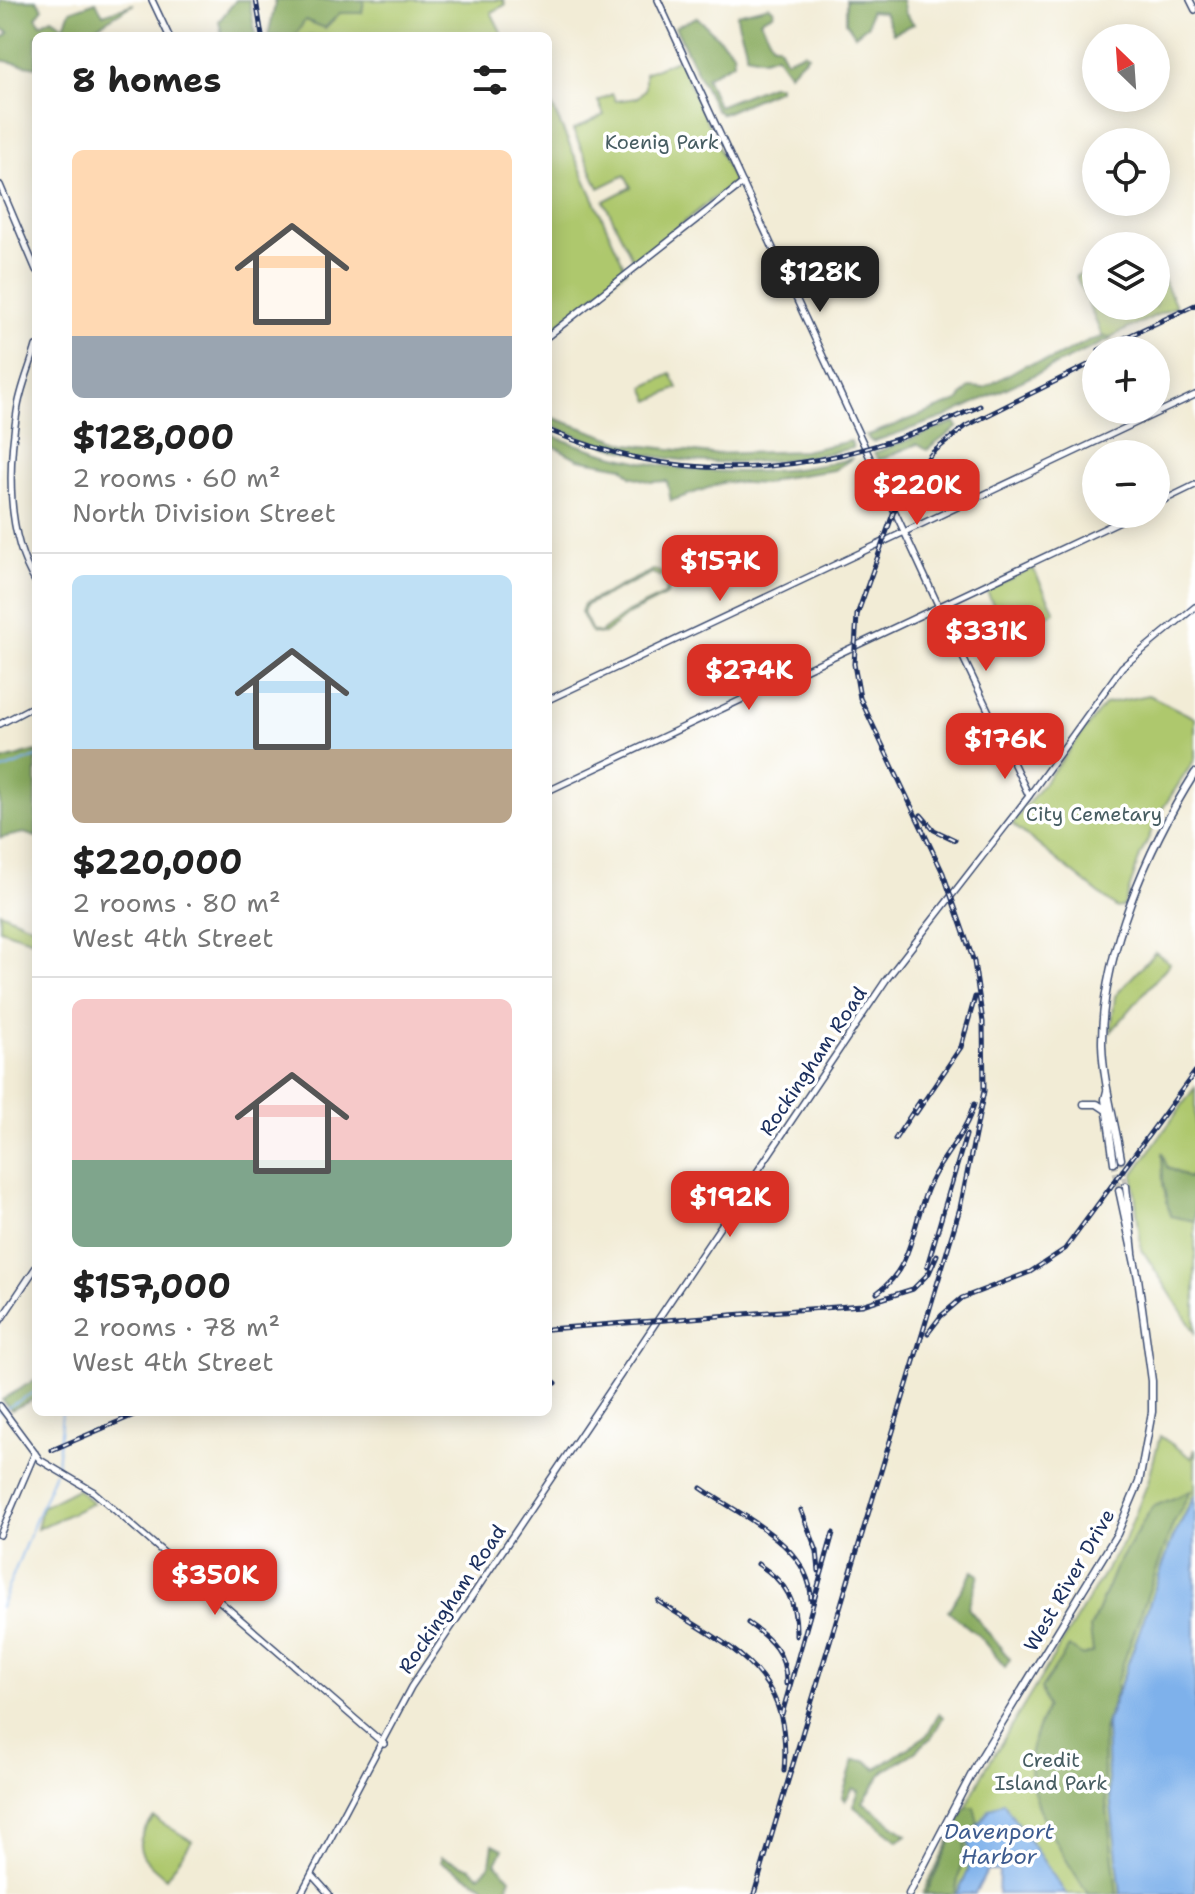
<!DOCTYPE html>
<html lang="en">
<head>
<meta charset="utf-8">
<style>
	body { margin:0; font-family:"Shantell Sans",sans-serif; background:#f2f2f2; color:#222; height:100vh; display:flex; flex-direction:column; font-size:30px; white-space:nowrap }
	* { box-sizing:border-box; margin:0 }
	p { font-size:26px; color:#767676 }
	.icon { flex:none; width:44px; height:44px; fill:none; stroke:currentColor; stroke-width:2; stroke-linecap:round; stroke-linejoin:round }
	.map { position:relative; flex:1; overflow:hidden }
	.drawer { position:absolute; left:32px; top:32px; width:520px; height:1384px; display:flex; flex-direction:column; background:#fff; border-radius:12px; box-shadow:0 4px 20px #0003 }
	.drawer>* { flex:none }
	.needle { width:52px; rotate:335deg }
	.tools { position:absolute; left:1082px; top:24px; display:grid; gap:16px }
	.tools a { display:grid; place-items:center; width:88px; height:88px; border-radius:50%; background:#fff; box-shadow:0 4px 20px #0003; font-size:40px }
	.price { position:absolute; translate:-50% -68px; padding:0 18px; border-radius:16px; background:#d93025; color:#fff; font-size:26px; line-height:52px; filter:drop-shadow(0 2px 4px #0008) }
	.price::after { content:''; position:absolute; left:50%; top:48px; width:24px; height:18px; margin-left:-12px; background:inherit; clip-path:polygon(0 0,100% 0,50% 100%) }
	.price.on { background:#222; color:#fff }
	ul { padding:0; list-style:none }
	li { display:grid; align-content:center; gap:16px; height:424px; padding:0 40px }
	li+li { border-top:2px solid #e0e0e0 }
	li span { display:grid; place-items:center; height:248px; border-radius:12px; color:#555 }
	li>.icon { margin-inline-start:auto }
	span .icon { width:144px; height:144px; fill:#fffc; stroke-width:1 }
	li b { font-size:34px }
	h2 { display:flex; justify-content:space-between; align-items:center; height:96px; padding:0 40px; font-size:34px }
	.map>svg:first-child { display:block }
	.green { fill:#aec86d; stroke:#647c66; stroke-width:2; fill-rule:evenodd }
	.forest { fill:#8aac60; stroke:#526e5f; stroke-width:2 }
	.water { fill:#7eb1eb; stroke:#4c70a4; stroke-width:2 }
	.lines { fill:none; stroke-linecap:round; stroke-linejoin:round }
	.stream { stroke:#7eb1eb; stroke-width:2 }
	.primary-tunnel { stroke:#c7c6be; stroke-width:6; stroke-dasharray:6 3; stroke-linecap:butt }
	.tertiary-casing { stroke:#3b4b70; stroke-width:8 }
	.secondary-casing { stroke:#3b4b70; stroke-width:8 }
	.primary-casing { stroke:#3b4b70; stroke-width:9 }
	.tertiary { stroke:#fff; stroke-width:5 }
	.secondary { stroke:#fff; stroke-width:5 }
	.primary { stroke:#fff; stroke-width:6 }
	.rail-casing { stroke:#1b2f5e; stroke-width:5 }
	.rail { stroke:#fff; stroke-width:2; stroke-dasharray:6; stroke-linecap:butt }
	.labels { text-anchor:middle; stroke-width:7; stroke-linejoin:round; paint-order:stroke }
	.park-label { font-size:20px; fill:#475d62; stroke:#fff }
	.street-label { font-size:20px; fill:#1b2f5e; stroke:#fff }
	.water-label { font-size:22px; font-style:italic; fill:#3e5c8f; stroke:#fff }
</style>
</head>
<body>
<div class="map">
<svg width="1195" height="1894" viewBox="0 0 1195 1894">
	<rect width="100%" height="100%" fill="#fff"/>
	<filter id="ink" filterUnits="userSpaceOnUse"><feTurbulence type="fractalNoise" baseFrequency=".0125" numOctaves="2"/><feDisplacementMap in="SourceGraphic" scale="16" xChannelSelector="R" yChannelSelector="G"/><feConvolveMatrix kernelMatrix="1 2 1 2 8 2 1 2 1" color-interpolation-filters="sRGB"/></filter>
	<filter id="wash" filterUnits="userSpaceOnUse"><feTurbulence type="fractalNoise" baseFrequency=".006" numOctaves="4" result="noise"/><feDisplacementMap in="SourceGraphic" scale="32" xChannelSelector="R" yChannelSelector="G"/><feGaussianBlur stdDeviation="1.8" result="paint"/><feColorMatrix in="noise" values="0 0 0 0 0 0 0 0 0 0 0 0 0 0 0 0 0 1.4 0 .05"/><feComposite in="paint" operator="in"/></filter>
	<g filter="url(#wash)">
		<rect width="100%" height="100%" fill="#f2ecd6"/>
		<path class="green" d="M 274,0 L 503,0 L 505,5 L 491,12 L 503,36 L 280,36 Z
			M 679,59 L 734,182 L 634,262 L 604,201 L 631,187 L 625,175 L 599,188 L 573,130 L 604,115 L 598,101 L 612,94 L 616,101 L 637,98 L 645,89 L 645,73 Z
			M 548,97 L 626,270 L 548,333 Z
			M 1157,265 L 1176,306 L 1104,340 L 1076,276 L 1096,267 L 1096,306 L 1156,306 Z
			M 671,374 L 678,388 L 650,401 L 644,387 Z
			M 1033,568 L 1055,612 L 1008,635 L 986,590 Z
			M 653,570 C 665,571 672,584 667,595 L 629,614 L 604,634 L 592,633 L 581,612 L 584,604 ZM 652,573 L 662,577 L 667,587 L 664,595 L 628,612 L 600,633 L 592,631 L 583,613 L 586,605 Z
			M 1149,695 L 1195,718 L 1195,759 L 1161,811 L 1140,856 L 1124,906 L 1117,908 L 1012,824 L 1105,704 Z
			M 0,912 L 36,928 L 36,941 L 0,929 Z
			M 1155,952 L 1170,963 L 1111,1032 L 1115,996 Z
			M 1195,1087 L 1195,1332 L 1141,1248 L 1133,1175 Z
			M 1160,1436 L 1192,1458 L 1195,1449 L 1195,1495 L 1172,1540 L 1106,1725 L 1121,1894 L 1066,1894 L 1003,1803 L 969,1838 L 968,1871 L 957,1894 L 923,1894 L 983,1773 L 1126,1537 L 1148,1482 Z
			M 77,1489 L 93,1503 L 37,1529 L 42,1507 Z
			M 154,1818 L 192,1841 L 166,1878 C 141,1858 128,1846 154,1818 Z"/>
		<path class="forest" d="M 0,0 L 36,0 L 43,8 L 36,17 L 41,24 L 52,18 L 64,26 L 70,11 L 96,2 L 103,14 L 134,4 L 96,27 L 95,36 L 36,36 L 36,67 L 0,60 L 0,40 L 9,33 L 0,27 Z
			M 236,0 L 249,0 L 256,36 L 222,36 L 219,21 Z
			M 276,0 L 364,0 L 362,13 L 340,13 L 325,28 L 305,20 L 295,36 L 268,36 Z
			M 846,0 L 902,0 L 905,13 L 914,24 L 893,33 L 884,12 L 870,11 L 868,25 L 855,35 L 846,22 Z
			M 769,6 L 774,10 L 773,14 L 760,20 L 773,45 L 778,45 L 786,60 L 804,52 L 808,55 L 789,73 L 776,55 L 764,59 L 746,55 C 747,40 737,30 737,14 Z
			M 697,17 L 733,52 L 734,62 L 706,77 L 718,106 L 771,85 L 779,85 L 779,89 L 722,114 L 716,110 L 675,27 Z
			M 1107,336 L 1111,339 L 945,417 L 872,442 L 866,436 L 958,401 L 970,387 L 984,388 L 1025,365 L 1051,360 L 1088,341 Z
			M 548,416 L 628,444 L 712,454 L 804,451 L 851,441 L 853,448 C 752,472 644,468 548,424 Z
			M 955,422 L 958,427 L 927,450 L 917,444 L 879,460 L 874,453 Z
			M 548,434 C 643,472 753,484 853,458 L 834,470 L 781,478 L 765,484 L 725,482 L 671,501 L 667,481 L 651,482 L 631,476 L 623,467 L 578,459 L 548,443 Z
			M 36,751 L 36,837 L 24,833 L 0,838 L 0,761 Z
			M 1162,1152 L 1167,1167 L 1188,1178 L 1195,1172 L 1195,1221 L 1170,1216 L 1163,1184 Z
			M 36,1379 L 36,1398 L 11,1410 L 2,1400 Z
			M 1191,1491 L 1173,1524 L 1116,1683 L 1117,1690 L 1103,1733 L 1104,1784 L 1117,1894 L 1088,1894 C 1065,1858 1031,1810 1030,1766 C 1029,1745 1039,1726 1047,1707 L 1041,1689 L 1069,1647 L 1083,1656 L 1093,1652 L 1090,1629 L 1115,1569 L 1152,1507 Z
			M 973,1571 L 979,1575 L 968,1608 L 1010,1659 L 1005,1667 L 979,1636 L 948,1611 Z
			M 939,1713 L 943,1717 L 932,1737 L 915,1752 L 884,1771 L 863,1802 L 907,1835 L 898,1841 L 853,1806 L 859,1791 L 853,1788 L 845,1801 L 842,1797 L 854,1760 L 867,1761 L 876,1769 L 927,1735 Z
			M 966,1807 L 974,1807 L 978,1823 L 966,1841 L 955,1894 L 926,1894 Z
			M 493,1844 L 503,1849 L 496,1863 L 510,1878 L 507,1888 L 513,1894 L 489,1894 L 483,1885 L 441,1862 L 441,1857 L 471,1868 L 479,1875 L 490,1865 Z"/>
		<path class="water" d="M 1195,1495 L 1195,1894 L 1121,1894 L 1108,1778 L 1106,1725 L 1172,1540 Z
			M 1003,1802 L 1066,1894 L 998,1894 L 999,1871 L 987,1871 L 975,1894 L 957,1894 L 968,1871 L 969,1838 L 990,1809 Z"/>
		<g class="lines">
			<path class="stream" d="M 0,771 L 36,757
				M 0,1412 L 36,1391
				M 57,1466 L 62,1412
				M 0,1607 L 55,1472"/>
		</g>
	</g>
	<g filter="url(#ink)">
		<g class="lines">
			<path class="primary-tunnel" d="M 1121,1159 L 1126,1186
				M 1114,1163 L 1119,1190"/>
			<g class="tertiary-casing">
				<path id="tertiary" d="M 152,0 L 169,36
					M 1190,0 L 1195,10
					M 0,185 L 36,270
					M 548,336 L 743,183
					M 36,346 C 30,368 20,389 17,412 C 8,466 6,535 36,583
					M 939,607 L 1029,796
					M 0,724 L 36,705
					M 0,1321 L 36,1267
					M 0,1406 L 40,1460 L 94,1492 L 384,1744
					M 0,1535 L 35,1453
					M 312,1875 L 329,1894
					M 301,1894 L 411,1687 L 886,980 L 1029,796 L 1122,667 L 1195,607"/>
			</g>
			<g class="secondary-casing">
				<path id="secondary" d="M 658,0 L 939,607
					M 1156,504 L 1195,485
					M 548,700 L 1195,395
					M 548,791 L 1135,514"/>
			</g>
			<g class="primary-casing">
				<path id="primary" d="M 1107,1091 L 1105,1099 L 1114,1163
					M 1084,1104 L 1097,1104 L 1106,1110
					M 1121,1159 C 1115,1121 1103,1083 1102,1044 C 1101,955 1148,847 1195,773
					M 1126,1186 L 1133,1253
					M 909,1894 L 978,1762 L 1117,1534 L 1139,1482 L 1152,1412 L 1152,1381 L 1138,1278 L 1119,1190"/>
			</g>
			<use href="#tertiary" class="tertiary"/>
			<use href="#secondary" class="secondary"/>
			<use href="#primary" class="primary"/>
			<g class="rail-casing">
				<path id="rail" d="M 256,0 L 262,36
					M 1099,350 L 1195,305
					M 548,430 C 698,493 837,472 980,406
					M 921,815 L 934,830 L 955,840
					M 916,1113 L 961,1047 L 975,997
					M 895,1139 L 920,1101
					M 927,1266 L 966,1135
					M 877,1293 C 916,1266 912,1217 932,1179 C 945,1153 966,1133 974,1104
					M 548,1329 L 862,1305 L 913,1289 L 929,1273 L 937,1255
					M 928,1333 L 941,1316 L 962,1298 L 1030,1272 L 1065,1249 L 1195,1072
					M 548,1377 L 556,1383
					M 52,1450 L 141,1412
					M 701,1488 C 739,1515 812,1546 811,1600
					M 801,1510 L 817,1551 L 819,1571
					M 758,1564 C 787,1583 797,1601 796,1636
					M 658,1601 C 730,1649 793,1668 784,1771
					M 748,1623 C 771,1639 787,1654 786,1684
					M 782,1714 L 833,1533
					M 754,1894 L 960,1208 L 984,1091 L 983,1022 L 974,962 L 943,873 L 860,698 L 854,664 L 857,615 L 894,511 L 912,478 L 932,453 L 966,426 L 1096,361"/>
			</g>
			<use href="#rail" class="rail"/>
		</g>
	</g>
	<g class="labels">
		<g class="park-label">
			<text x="662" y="149">Koenig Park</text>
			<text x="1094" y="821">City Cemetary</text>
			<text x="1051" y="1767">Credit<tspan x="1051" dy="23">Island Park</tspan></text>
		</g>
		<g class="street-label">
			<text transform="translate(813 1061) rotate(-56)" y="7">Rockingham Road</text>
			<text transform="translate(1069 1580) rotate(-60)" y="7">West River Drive</text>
			<text transform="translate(452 1599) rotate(-56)" y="7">Rockingham Road</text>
		</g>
		<g class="water-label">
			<text x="999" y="1839">Davenport<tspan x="999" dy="25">Harbor</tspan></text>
		</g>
	</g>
</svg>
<div class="tools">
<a><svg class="needle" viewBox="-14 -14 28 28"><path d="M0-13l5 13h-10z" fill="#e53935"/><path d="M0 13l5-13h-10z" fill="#767676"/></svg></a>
<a><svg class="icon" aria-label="locate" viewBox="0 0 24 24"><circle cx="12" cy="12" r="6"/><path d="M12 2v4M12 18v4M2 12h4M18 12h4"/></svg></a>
<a><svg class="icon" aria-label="layers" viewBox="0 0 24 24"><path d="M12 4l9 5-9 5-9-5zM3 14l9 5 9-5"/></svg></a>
<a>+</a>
<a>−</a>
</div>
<b class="price on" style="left:820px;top:314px">$128K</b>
<b class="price" style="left:917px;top:527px">$220K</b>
<b class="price" style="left:720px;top:603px">$157K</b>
<b class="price" style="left:986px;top:673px">$331K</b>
<b class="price" style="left:749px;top:712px">$274K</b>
<b class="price" style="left:1005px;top:781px">$176K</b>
<b class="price" style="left:730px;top:1239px">$192K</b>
<b class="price" style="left:215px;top:1617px">$350K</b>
<section class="drawer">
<h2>8 homes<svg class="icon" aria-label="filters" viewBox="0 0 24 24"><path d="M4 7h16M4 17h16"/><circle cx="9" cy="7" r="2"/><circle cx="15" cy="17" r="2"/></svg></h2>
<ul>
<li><span style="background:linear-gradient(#ffd9b3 75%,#9aa5b1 0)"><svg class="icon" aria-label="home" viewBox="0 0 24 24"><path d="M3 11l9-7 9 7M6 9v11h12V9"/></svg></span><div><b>$128,000</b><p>2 rooms · 60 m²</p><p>North Division Street</p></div></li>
<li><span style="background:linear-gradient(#bfe0f5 70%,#b9a48a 0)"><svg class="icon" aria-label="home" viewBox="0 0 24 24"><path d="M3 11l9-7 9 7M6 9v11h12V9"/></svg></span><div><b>$220,000</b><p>2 rooms · 80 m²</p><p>West 4th Street</p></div></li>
<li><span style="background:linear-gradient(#f6c9c9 65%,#7fa58c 0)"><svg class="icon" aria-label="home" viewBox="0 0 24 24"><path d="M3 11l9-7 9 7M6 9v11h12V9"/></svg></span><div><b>$157,000</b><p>2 rooms · 78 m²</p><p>West 4th Street</p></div></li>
</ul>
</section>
</div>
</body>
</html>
